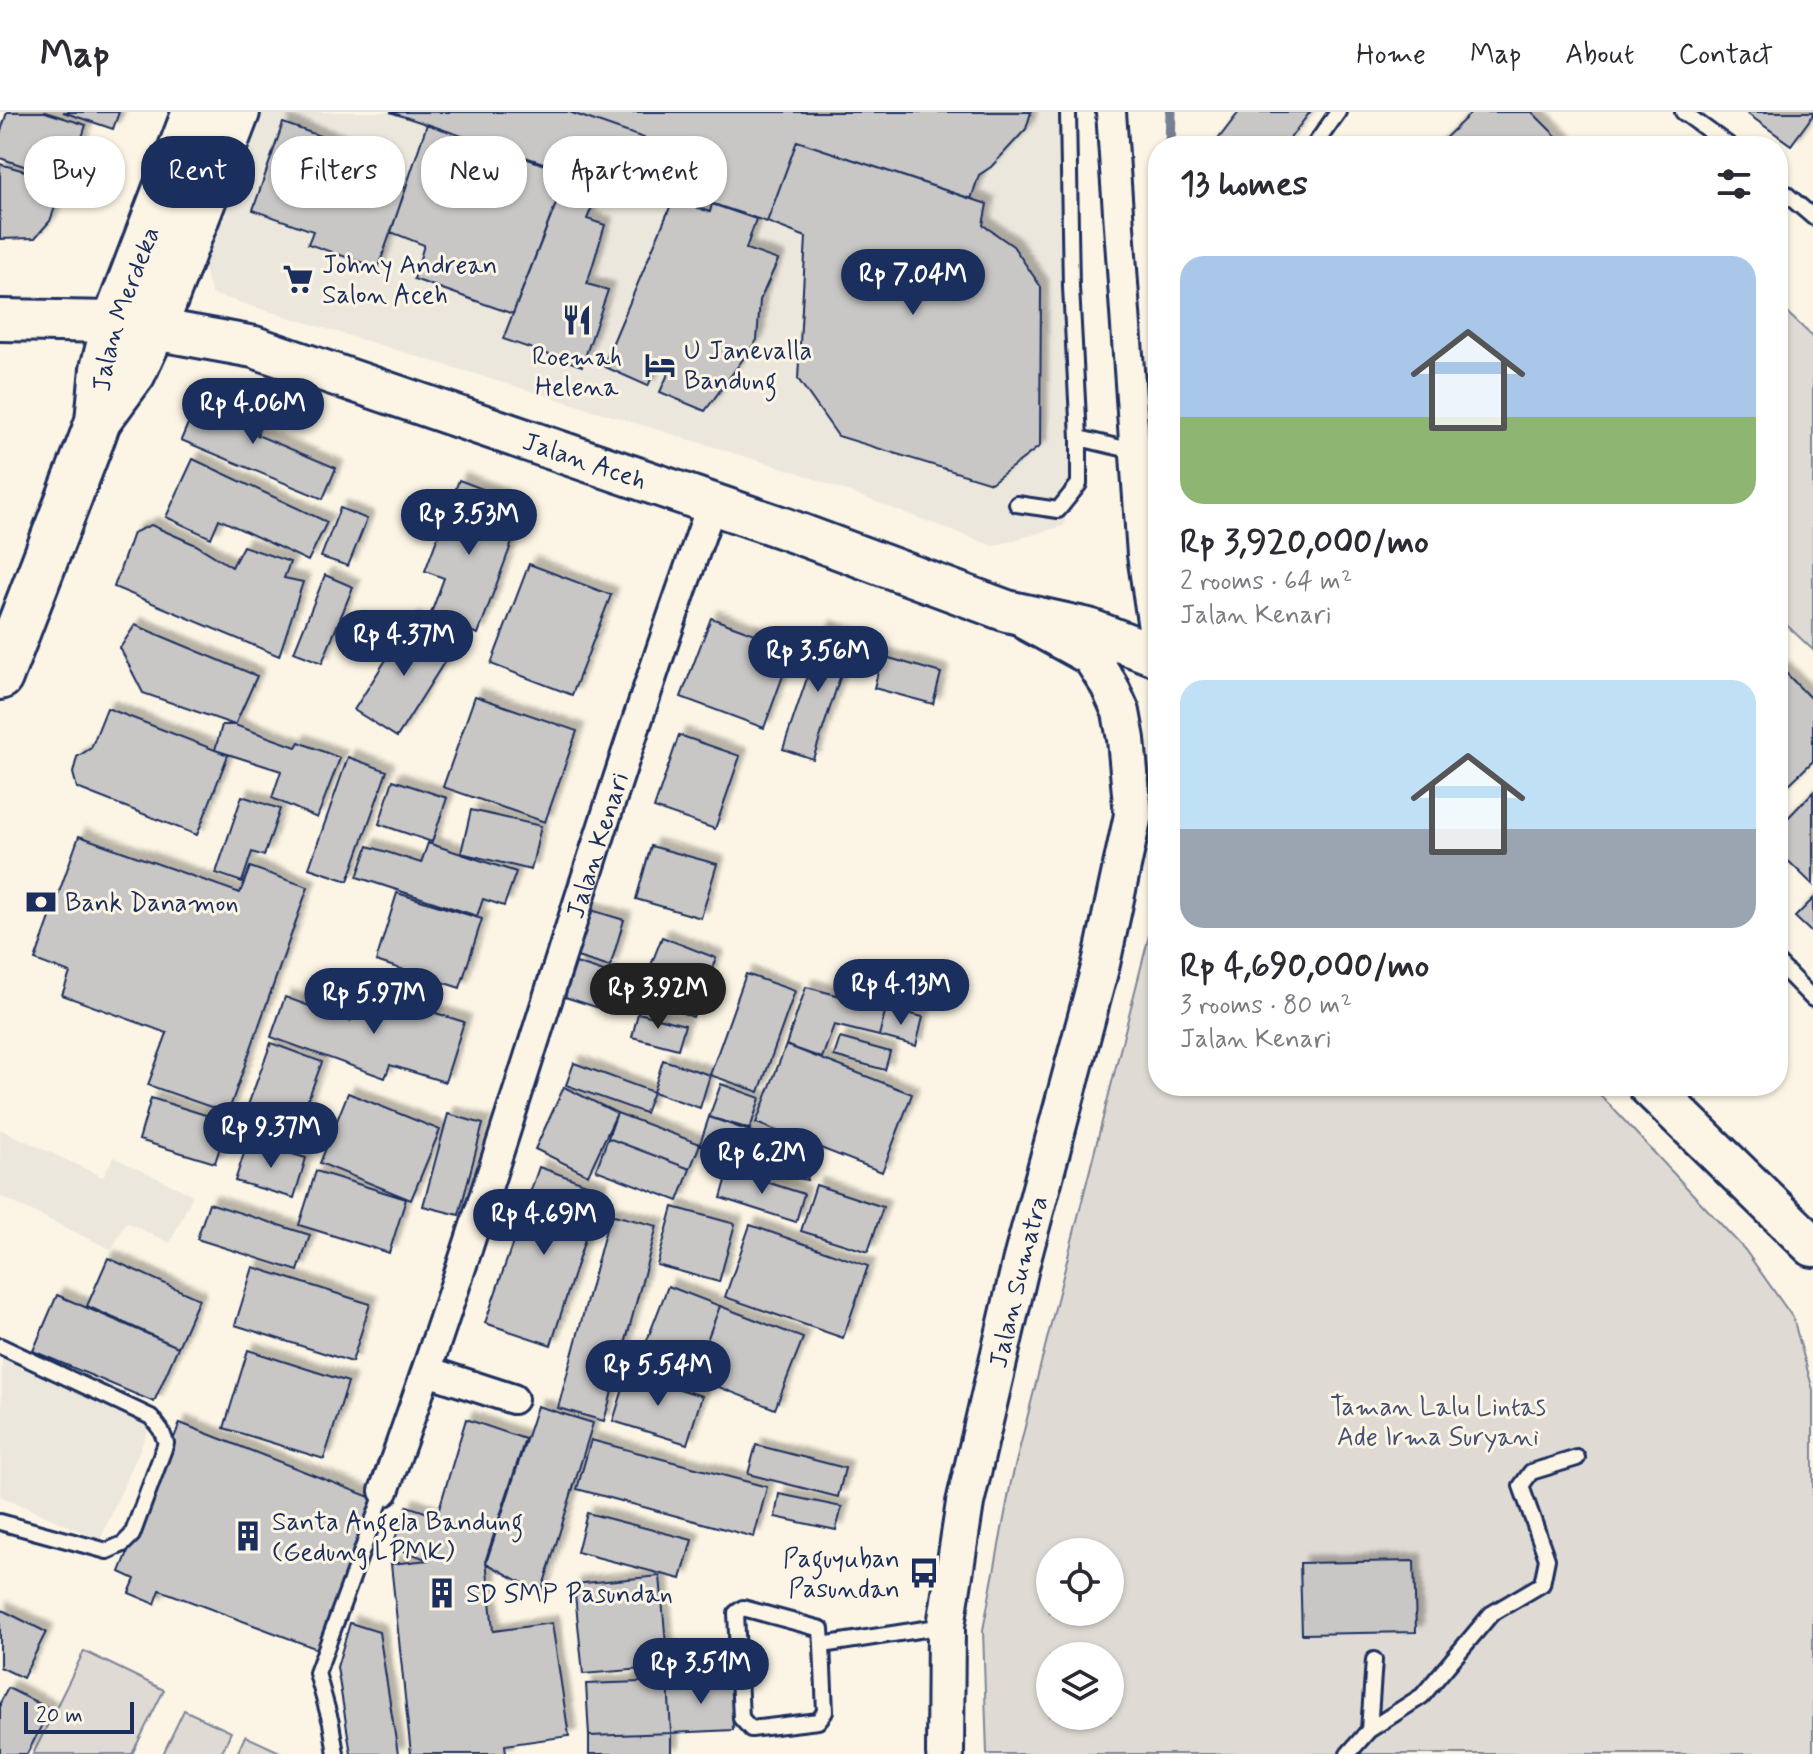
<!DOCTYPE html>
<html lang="en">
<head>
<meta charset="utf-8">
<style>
	body { margin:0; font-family:Mynerve,sans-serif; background:#f7f7f7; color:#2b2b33; height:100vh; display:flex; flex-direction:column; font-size:30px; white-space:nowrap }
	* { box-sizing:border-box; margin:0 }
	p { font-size:26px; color:#7c7c81 }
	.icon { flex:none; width:44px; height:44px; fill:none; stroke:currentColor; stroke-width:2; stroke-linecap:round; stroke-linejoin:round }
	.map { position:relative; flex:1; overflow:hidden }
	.drawer { position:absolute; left:1148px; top:24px; width:640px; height:960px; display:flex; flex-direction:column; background:#fff; border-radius:32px; box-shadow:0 2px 6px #0004 }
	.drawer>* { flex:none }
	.top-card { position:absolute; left:24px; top:24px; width:760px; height:72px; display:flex; gap:16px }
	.controls { position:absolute; left:1036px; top:1426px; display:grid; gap:16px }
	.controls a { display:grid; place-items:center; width:88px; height:88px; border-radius:50%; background:#fff; box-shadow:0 2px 6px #0004; font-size:40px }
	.scale { position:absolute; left:24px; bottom:20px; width:110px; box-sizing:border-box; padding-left:8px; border:4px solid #1b2f5e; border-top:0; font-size:22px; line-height:28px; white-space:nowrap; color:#1b2f5e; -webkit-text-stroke:6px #fcf5e5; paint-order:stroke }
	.price { position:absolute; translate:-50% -68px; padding:0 18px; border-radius:28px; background:#1b2f5e; color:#fff; font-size:26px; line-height:52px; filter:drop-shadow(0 2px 4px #0008) }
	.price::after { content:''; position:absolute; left:50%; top:48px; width:24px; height:18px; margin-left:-12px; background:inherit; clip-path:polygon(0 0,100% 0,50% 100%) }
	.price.current { background:#222; color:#fff }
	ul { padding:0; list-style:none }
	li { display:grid; align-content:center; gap:16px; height:424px; padding:0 32px }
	li span { display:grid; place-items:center; height:248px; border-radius:24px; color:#555 }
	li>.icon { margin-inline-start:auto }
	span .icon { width:144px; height:144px; fill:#fffc; stroke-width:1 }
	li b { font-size:34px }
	h2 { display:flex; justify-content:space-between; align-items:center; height:96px; padding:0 32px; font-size:34px }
	.pill { padding:0 28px; border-radius:32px; background:#fff; box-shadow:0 2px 6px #0004; font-size:28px; line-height:72px }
	.pill.current { background:#1b2f5e; color:#fff }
	header { display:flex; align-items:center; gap:48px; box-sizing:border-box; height:112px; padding:0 40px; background:#fff; border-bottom:2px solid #e1e1e2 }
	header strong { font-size:38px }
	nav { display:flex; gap:44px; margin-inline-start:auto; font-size:28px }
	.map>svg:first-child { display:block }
	.built { fill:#ece7dc }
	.green { fill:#dfdbd4; stroke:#7d8599; stroke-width:2; fill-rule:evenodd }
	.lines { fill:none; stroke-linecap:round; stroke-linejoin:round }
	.stream { stroke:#767f94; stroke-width:11 }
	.building { fill:#c8c7c6; stroke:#1b2f5e; stroke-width:2; filter:url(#shadow) }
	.service-casing { stroke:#1b2f5e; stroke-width:20 }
	.minor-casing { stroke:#1b2f5e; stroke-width:34 }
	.tertiary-casing { stroke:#1b2f5e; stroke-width:42 }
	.secondary-casing { stroke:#1b2f5e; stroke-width:46 }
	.primary-casing { stroke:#1b2f5e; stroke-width:50 }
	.service { stroke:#fcf5e5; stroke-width:14 }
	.minor { stroke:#fcf5e5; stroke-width:28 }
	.tertiary { stroke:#fcf5e5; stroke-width:36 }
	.secondary { stroke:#fcf5e5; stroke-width:40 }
	.primary { stroke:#fcf5e5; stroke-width:44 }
	.labels { text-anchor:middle; stroke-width:6; stroke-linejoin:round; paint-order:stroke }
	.poi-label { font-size:26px; fill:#1b2f5e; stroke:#fcf5e5; text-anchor:start }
	.street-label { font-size:26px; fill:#1b2f5e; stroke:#fcf5e5 }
	.park-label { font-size:26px; fill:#425176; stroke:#fcf5e5 }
</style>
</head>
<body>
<header>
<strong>Map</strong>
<nav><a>Home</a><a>Map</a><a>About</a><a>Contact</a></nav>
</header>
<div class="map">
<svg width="1813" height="1642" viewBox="0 0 1813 1642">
	<defs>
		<filter id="shadow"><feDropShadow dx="7" dy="-7" stdDeviation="2" flood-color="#0004"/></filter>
	</defs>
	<rect width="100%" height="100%" fill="#fcf5e5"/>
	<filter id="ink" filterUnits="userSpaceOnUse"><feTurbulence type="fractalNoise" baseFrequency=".0125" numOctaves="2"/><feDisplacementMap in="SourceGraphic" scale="16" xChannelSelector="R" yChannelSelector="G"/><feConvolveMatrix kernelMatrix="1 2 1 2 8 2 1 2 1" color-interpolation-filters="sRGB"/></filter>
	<g filter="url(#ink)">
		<path class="built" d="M 259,0 L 1062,0 L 1074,359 L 1064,414 L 993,434 L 793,359 L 212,182 L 204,157 Z
			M 0,1017 L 103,1065 L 113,1045 L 193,1083 L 170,1131 L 126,1110 L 112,1138 L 0,1084 Z
			M 2,1247 L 151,1312 L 100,1428 L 0,1384 Z"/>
		<path class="green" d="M 1778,192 L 1813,225 L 1813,538 L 1778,505 Z
			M 1158,788 L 1158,974 L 1592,974 L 1745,1138 L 1793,1206 L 1813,1278 L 1813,1642 L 987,1642 L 983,1518 L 1011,1370 ZM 1050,1440 L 1110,1440 L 1110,1500 L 1050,1500 ZM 1050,1544 L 1110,1544 L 1110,1604 L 1050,1604 Z
			M 84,1539 L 164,1578 L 132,1642 L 33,1642 Z
			M 184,1598 L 231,1620 L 221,1642 L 163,1642 Z
			M 245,1624 L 284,1642 L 237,1642 Z"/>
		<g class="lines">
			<path class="stream" d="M 1170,34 L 1171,0"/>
		</g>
		<path class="building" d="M 7,0 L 45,0 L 86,13 L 68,69 L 0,46 L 0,22 Z
			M 63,0 L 119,0 L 113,17 Z
			M 390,0 L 569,0 L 667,34 L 654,72 L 554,38 L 549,53 Z
			M 569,0 L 1031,0 L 1026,17 L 991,55 L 979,63 L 971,87 L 797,29 L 767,110 L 654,72 L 667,34 Z
			M 1239,0 L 1310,0 L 1284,34 L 1213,34 Z
			M 1472,0 L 1532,0 L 1563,31 L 1561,34 L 1437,34 Z
			M 1745,0 L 1813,0 L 1813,3 L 1791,33 Z
			M 283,11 L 374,43 L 368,63 L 406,76 L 378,156 L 308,132 L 313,119 L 253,98 Z
			M 427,12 L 568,61 L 513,202 L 414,167 L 424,133 L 391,120 Z
			M 797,29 L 987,92 L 983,113 L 1013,134 L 1041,175 L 1040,334 L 991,371 L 838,324 L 798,267 L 806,125 L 767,110 Z
			M 574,45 L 608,57 L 587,107 L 605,113 L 587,172 L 608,178 L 582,254 L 503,227 Z
			M 0,52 L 64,70 L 50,109 L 35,126 L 0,127 Z
			M 673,88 L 710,100 L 712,92 L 756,107 L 746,137 L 778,148 L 760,188 L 757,228 L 705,299 L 660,280 L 669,260 L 657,254 L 648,274 L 603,254 Z
			M 202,279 L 264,305 L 257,323 L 336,356 L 323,387 L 181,328 Z
			M 193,347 L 327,410 L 308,449 L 219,407 L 211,426 L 166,405 Z
			M 459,368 L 501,384 L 493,404 L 514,425 L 478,522 L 430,504 L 444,466 L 425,459 Z
			M 340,396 L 367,407 L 348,454 L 321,445 Z
			M 151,413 L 196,433 L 232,455 L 243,434 L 290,450 L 284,466 L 303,470 L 279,544 L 114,475 L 133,421 Z
			M 529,452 L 611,483 L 572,583 L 491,552 Z
			M 325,463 L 353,475 L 322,551 L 294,540 Z
			M 711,506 L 793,536 L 764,616 L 681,585 Z
			M 412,507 L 455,533 L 397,625 L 354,598 Z
			M 135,513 L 257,564 L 235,613 L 143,581 L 120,536 Z
			M 824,516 L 853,526 L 813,647 L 783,637 Z
			M 882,544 L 941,561 L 933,592 L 874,576 Z
			M 1782,557 L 1813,589 L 1813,649 L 1778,683 L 1778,561 Z
			M 475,584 L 577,619 L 545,710 L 443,675 Z
			M 107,596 L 228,643 L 197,723 L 77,676 L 73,661 L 77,645 L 91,636 Z
			M 222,613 L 235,613 L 296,635 L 299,630 L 340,646 L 317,706 L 272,686 L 281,659 L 215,638 Z
			M 679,623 L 740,644 L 715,717 L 654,696 Z
			M 348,645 L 387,659 L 348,769 L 309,756 Z
			M 393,668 L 447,686 L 432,730 L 379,712 Z
			M 1813,680 L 1813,773 L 1778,739 L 1778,716 Z
			M 242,684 L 280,697 L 264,744 L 252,740 L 242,770 L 216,761 Z
			M 471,698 L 541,714 L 531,758 L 461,741 Z
			M 79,724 L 240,781 L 250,755 L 308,775 L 228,1001 L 148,973 L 167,921 L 62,883 L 70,861 L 35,848 Z
			M 428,731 L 516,760 L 504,794 L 483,787 L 477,804 L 357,765 L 368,734 L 421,751 Z
			M 651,734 L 717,752 L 701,806 L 636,787 Z
			M 397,781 L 482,807 L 460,876 L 376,849 Z
			M 1813,787 L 1813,822 L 1795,805 Z
			M 581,795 L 624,808 L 610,855 L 567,842 Z
			M 662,825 L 716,846 L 693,905 L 639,884 Z
			M 576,851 L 610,862 L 599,896 L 565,885 Z
			M 746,862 L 795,879 L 759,980 L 710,963 Z
			M 806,875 L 886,896 L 879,924 L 834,913 L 822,946 L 786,933 Z
			M 360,877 L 464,910 L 445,970 L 390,953 L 385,966 L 271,925 L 285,885 L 350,909 Z
			M 886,896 L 923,905 L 916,934 L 879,924 Z
			M 638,901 L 685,913 L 678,937 L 632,925 Z
			M 840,926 L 890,940 L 885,958 L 834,944 Z
			M 271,931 L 322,950 L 295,1022 L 244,1004 Z
			M 786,933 L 912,982 L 882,1060 L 756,1011 Z
			M 663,948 L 710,963 L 700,996 L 653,980 Z
			M 574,951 L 653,980 L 645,1001 L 566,973 Z
			M 721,972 L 760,986 L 750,1017 L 709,1005 Z
			M 564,975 L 617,1001 L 588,1063 L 535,1037 Z
			M 348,981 L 440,1018 L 411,1088 L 320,1051 Z
			M 151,986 L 228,1010 L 215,1051 L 139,1028 Z
			M 617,1001 L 700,1032 L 690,1057 L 608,1026 Z
			M 448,1002 L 483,1012 L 459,1103 L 423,1094 Z
			M 709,1005 L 778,1029 L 769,1055 L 700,1032 Z
			M 608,1026 L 690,1057 L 678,1089 L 596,1058 Z
			M 248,1029 L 306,1046 L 294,1086 L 235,1069 Z
			M 778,1029 L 815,1039 L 807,1068 L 770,1059 Z
			M 539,1055 L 601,1077 L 551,1233 L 485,1211 Z
			M 729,1058 L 804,1082 L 796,1110 L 721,1086 Z
			M 316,1059 L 406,1087 L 389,1141 L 299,1113 Z
			M 816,1073 L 883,1095 L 868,1140 L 801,1119 Z
			M 209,1091 L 310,1123 L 298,1159 L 197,1127 Z
			M 673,1095 L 735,1112 L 719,1170 L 657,1153 Z
			M 610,1102 L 657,1114 L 604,1309 L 558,1296 Z
			M 750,1113 L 868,1154 L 843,1226 L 725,1185 Z
			M 108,1146 L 199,1187 L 178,1235 L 87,1194 Z
			M 253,1155 L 370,1192 L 352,1250 L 235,1213 Z
			M 668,1174 L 720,1194 L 693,1265 L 641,1244 Z
			M 57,1183 L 178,1235 L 154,1290 L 33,1239 Z
			M 720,1194 L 803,1226 L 775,1297 L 693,1265 Z
			M 248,1238 L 348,1270 L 324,1347 L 224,1316 Z
			M 628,1261 L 702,1284 L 687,1332 L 613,1309 Z
			M 537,1294 L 593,1311 L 541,1481 L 486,1451 Z
			M 466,1307 L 525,1327 L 486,1447 L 493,1519 L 552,1511 L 569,1624 L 505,1633 L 506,1642 L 411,1642 L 391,1452 L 429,1448 L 392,1435 L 407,1394 L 437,1404 Z
			M 180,1311 L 375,1387 L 320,1538 L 160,1478 L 155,1492 L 129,1481 L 135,1467 L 120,1460 Z
			M 591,1328 L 767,1375 L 754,1425 L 577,1377 Z
			M 756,1333 L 845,1356 L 838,1385 L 748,1362 Z
			M 779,1382 L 842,1395 L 836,1418 L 775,1405 Z
			M 587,1401 L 692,1428 L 681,1467 L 577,1440 Z
			M 1414,1449 L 1416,1520 L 1302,1522 L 1300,1451 Z
			M 660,1464 L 668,1555 L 583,1562 L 574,1472 Z
			M 0,1497 L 46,1520 L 23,1566 L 0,1555 Z
			M 350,1511 L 379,1520 L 398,1642 L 351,1642 L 337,1555 Z
			M 731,1567 L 733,1618 L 671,1621 L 668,1569 Z
			M 668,1569 L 671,1621 L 589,1624 L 586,1572 Z
			M 8,1576 L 50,1597 L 27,1642 L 0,1642 L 0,1591 Z
			M 671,1621 L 671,1642 L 589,1642 L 589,1624 Z"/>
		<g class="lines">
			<g class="service-casing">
				<path id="service" d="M 1068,0 L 1071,175 L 1079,326 L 1134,339
					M 1683,0 L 1730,34
					M 1314,34 L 1338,0
					M 1778,75 L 1813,105
					M 1017,392 L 1058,398 L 1079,372 L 1079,326
					M 1778,851 L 1813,887
					M 0,1234 L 151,1305 L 161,1318 L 166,1331 L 132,1423 L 123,1432 L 107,1439 L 0,1410
					M 822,1533 L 825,1600 L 818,1609 L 751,1617 L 741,1606 L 736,1501 L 743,1496 L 821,1517 L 822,1533 L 944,1514
					M 1369,1618 L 1422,1584 L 1491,1502 L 1542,1472 L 1547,1447 L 1521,1374 L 1531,1360 L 1577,1346
					M 336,1642 L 331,1611 L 317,1561 L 384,1379
					M 1348,1642 L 1369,1618 L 1374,1548"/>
			</g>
			<g class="minor-casing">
				<g id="minor">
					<path d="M 1111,0 L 1142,443 L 1157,543"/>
					<path d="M 427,1259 L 513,1287"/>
					<path id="s1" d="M 384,1379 C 502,1053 594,718 712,392"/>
				</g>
			</g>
			<g class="tertiary-casing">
				<g id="tertiary">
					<path id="s2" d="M 945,1642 L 946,1514 L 965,1391 L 1021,1151 L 1101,852 L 1133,703 L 1126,627 L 1121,600 L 1109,573 L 1091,545 L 1029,511"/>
				</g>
			</g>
			<g class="secondary-casing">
				<g id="secondary">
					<path id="s3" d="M 0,208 L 115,210 L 254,235 L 786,417 L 1007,499 L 1088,517 L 1158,544"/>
					<path d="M 1649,974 L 1813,1134"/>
				</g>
			</g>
			<g class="primary-casing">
				<g id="primary">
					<path d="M 100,306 L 133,261 L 154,216 L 237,0"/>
					<path id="s4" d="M 0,565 L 92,326 L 98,309 L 103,257 L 115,210 L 195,0"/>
				</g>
			</g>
			<use href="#service" class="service"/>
			<use href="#minor" class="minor"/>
			<use href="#tertiary" class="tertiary"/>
			<use href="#secondary" class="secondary"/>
			<use href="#primary" class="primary"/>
		</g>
	</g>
	<defs>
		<g id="supermarket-bare" transform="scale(2.4)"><path d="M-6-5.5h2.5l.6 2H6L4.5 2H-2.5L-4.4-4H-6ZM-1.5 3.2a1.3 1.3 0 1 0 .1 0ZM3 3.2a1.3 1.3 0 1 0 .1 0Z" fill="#1b2f5e" stroke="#fcf5e5" stroke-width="2.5" paint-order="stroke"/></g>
		<g id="restaurant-bare" transform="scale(2.4)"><path d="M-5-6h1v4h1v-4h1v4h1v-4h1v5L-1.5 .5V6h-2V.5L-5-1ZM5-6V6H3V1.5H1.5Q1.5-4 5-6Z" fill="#1b2f5e" stroke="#fcf5e5" stroke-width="2.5" paint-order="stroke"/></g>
		<g id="hotel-bare" transform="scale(2.4)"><path d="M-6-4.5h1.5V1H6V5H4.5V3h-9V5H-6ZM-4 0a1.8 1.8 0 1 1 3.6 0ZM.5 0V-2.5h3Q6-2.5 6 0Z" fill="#1b2f5e" stroke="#fcf5e5" stroke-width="2.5" paint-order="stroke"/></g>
		<g id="bank-bare" transform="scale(2.4)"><path d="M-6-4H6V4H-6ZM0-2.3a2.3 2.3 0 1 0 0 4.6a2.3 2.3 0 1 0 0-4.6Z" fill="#1b2f5e" stroke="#fcf5e5" stroke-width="2.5" paint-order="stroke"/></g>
		<g id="building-bare" transform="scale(2.4)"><path d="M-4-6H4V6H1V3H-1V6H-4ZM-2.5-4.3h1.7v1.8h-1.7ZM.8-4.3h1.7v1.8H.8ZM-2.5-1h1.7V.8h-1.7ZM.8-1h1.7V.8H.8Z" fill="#1b2f5e" stroke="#fcf5e5" stroke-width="2.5" paint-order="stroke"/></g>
		<g id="bus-bare" transform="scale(2.4)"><path d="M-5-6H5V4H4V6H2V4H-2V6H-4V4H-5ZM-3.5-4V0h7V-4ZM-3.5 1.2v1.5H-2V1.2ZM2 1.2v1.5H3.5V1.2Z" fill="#1b2f5e" stroke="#fcf5e5" stroke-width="2.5" paint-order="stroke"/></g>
	</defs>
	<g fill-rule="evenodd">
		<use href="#supermarket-bare" x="298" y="167"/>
		<use href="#restaurant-bare" x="577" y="208"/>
		<use href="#hotel-bare" x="660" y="253"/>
		<use href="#bank-bare" x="41" y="790"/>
		<use href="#building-bare" x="248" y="1424"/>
		<use href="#bus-bare" x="924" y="1461"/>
		<use href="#building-bare" x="442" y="1481"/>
	</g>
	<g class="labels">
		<g class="poi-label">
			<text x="322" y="161">Johny Andrean<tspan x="322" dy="30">Salon Aceh</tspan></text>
			<text x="684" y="247">U Janevalla<tspan x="684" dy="30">Bandung</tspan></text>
			<text x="577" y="253" text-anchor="middle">Roemah<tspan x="577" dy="30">Helena</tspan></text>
			<text x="65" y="799">Bank Danamon</text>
			<text x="272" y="1418">Santa Angela Bandung<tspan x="272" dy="30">(Gedung LPMK)</tspan></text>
			<text x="900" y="1455" text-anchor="end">Paguyuban<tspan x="900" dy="30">Pasundan</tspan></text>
			<text x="466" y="1490">SD SMP Pasundan</text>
		</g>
		<g class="street-label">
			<text dy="9" stroke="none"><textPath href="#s4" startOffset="390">Jalan Merdeka</textPath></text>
			<text dy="9" stroke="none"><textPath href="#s3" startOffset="606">Jalan Aceh</textPath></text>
			<text dy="9" stroke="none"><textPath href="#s1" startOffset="680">Jalan Kenari</textPath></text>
			<text dy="9" stroke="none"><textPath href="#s2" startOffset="480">Jalan Sumatra</textPath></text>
		</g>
		<g class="park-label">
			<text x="1438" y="1303">Taman Lalu Lintas<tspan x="1438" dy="30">Ade Irma Suryani</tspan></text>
		</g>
	</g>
</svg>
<div class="controls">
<a><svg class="icon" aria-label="locate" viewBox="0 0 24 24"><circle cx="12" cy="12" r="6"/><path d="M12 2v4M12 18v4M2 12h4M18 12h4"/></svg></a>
<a><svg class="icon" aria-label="layers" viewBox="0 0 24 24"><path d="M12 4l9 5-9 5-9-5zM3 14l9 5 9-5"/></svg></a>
</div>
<div class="scale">20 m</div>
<b class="price" style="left:913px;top:205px">Rp 7.04M</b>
<b class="price" style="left:253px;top:334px">Rp 4.06M</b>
<b class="price" style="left:469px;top:445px">Rp 3.53M</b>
<b class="price" style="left:404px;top:566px">Rp 4.37M</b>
<b class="price" style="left:818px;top:582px">Rp 3.56M</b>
<b class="price" style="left:901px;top:915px">Rp 4.13M</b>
<b class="price current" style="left:658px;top:919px">Rp 3.92M</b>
<b class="price" style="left:374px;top:924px">Rp 5.97M</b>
<b class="price" style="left:271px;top:1058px">Rp 9.37M</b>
<b class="price" style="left:762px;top:1084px">Rp 6.2M</b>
<b class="price" style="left:544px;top:1145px">Rp 4.69M</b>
<b class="price" style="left:658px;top:1296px">Rp 5.54M</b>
<b class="price" style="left:701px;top:1594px">Rp 3.51M</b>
<div class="top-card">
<a class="pill">Buy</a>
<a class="pill current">Rent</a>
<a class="pill">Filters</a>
<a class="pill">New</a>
<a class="pill">Apartment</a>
</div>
<section class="drawer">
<h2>13 homes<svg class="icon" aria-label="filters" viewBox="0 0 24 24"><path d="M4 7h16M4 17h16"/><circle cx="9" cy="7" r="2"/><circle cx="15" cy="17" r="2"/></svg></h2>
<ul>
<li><span style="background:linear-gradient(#a9c7e8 65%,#8fb573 0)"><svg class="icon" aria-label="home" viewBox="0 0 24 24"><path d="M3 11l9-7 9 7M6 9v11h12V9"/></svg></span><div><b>Rp 3,920,000/mo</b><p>2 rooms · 64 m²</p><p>Jalan Kenari</p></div></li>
<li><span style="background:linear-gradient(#bfe0f5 60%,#9aa5b1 0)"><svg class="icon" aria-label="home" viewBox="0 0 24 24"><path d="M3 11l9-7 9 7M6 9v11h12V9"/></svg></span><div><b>Rp 4,690,000/mo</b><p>3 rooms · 80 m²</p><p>Jalan Kenari</p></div></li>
</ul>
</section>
</div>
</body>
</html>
